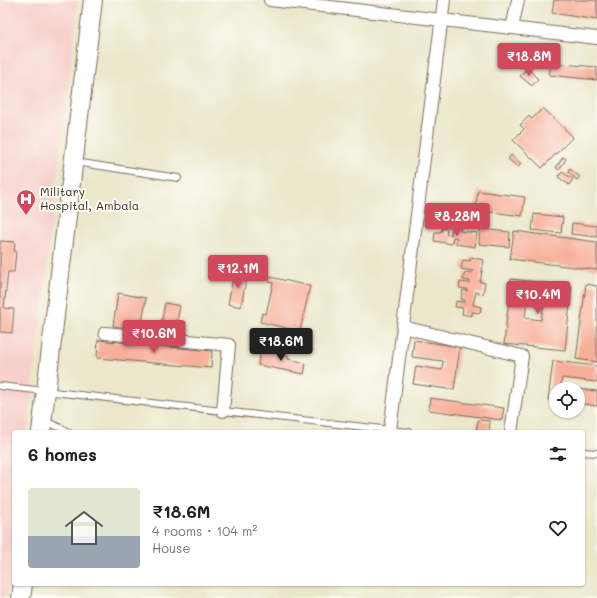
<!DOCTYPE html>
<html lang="en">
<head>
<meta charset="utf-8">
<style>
	body { margin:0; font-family:Mali,sans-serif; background:#f2f2f2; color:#202124; height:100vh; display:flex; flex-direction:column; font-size:15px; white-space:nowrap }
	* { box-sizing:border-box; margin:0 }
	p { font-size:13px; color:#757577 }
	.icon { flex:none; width:22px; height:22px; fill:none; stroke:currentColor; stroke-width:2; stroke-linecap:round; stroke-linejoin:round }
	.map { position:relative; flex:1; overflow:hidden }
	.sheet { position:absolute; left:12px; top:430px; width:573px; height:156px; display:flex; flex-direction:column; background:#fff; border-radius:4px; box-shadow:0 1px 3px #0004 }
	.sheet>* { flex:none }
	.tools { position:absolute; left:549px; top:382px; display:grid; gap:8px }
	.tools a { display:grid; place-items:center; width:36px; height:36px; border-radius:50%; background:#fff; box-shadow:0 1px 3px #0004; font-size:20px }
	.price { position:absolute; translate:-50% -34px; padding:0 9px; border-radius:4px; background:#d1495b; color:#fff; font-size:13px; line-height:26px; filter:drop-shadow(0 1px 2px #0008) }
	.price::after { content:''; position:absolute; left:50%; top:24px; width:12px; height:9px; margin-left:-6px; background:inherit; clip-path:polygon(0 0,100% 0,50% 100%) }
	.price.current { background:#222; color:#fff }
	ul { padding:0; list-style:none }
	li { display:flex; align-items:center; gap:12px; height:100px; padding:0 16px }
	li+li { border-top:1px solid #e0e0e0 }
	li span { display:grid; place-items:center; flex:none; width:112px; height:80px; border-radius:4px; color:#555 }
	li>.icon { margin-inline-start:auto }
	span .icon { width:48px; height:48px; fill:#fffc; stroke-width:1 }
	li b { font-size:17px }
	h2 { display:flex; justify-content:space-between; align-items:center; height:48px; padding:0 16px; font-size:17px }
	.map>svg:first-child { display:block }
	.built { fill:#f7d0cb }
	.building { fill:#f7af99; fill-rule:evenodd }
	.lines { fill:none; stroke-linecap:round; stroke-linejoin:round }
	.lane-casing { stroke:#796c5a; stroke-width:8 }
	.street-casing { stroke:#796c5a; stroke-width:14 }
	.secondary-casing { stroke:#796c5a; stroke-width:20 }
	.lane { stroke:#fff; stroke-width:6 }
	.street { stroke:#fff; stroke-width:12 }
	.secondary { stroke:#fff; stroke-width:18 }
	.labels { text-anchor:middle; stroke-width:4; stroke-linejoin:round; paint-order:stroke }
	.poi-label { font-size:12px; fill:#3b2a1e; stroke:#fdfcf7; text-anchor:start }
</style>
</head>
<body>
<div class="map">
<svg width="597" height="598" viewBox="0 0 597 598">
	<rect width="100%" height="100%" fill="#fdfcf7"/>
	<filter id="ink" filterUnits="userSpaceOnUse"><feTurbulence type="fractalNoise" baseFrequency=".025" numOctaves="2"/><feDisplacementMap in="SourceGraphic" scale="8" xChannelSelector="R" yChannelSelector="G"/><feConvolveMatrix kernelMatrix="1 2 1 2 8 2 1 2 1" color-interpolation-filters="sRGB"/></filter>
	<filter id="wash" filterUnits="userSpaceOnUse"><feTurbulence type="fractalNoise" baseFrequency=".012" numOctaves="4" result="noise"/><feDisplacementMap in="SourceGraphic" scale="16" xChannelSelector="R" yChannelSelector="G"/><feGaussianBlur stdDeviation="0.9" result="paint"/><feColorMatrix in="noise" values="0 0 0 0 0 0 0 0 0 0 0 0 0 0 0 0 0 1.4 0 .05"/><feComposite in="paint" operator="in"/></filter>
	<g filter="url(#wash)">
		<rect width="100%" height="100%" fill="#ebe7ca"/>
		<path class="built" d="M 0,0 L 78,0 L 27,432 L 14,432 L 14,539 L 7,598 L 0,598 Z"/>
		<g id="blocks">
			<path class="building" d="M 554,0 L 597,0 L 597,20 L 552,13 Z
				M 551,63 L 597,67 L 597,80 L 549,75 Z
				M 527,68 L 538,79 L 532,86 L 520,76 Z
				M 543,108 L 573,137 L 542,168 L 513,140 L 524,129 L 520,125 L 529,116 L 532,119 Z
				M 511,155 L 521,164 L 518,167 L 508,159 Z
				M 563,157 L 566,159 L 559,170 L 556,168 Z
				M 570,169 L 580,177 L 577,180 L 568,172 Z
				M 562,172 L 573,179 L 569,185 L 558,177 Z
				M 478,191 L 525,197 L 522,216 L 475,210 Z
				M 534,214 L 563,217 L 561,233 L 532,230 Z
				M 572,223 L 597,226 L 597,237 L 571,234 Z
				M 452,226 L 461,227 L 460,231 L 477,233 L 475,247 L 456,244 L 457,238 L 453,237 L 452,244 L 434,241 L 435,232 L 441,232 L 442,228 L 447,229 L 446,234 L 451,235 Z
				M 480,229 L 510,232 L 509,247 L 479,244 Z
				M 514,231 L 597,242 L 597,270 L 510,259 Z
				M 0,241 L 15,242 L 14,251 L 16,251 L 14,272 L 8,272 L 4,308 L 14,309 L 12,333 L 0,332 Z
				M 471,257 L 484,260 L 480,282 L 485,283 L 483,294 L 476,292 L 473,305 L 481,307 L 480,313 L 472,312 L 472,316 L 462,314 L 463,308 L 455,307 L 456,301 L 465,302 L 465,300 L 461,299 L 463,290 L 467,291 L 467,289 L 459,288 L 460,282 L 469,283 L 470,281 L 463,280 L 465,272 L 472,273 L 473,271 L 461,269 L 463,260 L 470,261 Z
				M 234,272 L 247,274 L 241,307 L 228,304 Z
				M 270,277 L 310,286 L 300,331 L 260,322 L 262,313 L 266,314 L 273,283 L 269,282 Z
				M 511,279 L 572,286 L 565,350 L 504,344 ZM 527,301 L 544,303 L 541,320 L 525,318 Z
				M 586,284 L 597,286 L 597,362 L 576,359 Z
				M 118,293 L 146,298 L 141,330 L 113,326 Z
				M 165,303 L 180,306 L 175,334 L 160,331 Z
				M 98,340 L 212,351 L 211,368 L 97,358 Z
				M 414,340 L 460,347 L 454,390 L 413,384 L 416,366 L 442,370 L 443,361 L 412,357 Z
				M 261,350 L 288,355 L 288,359 L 306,363 L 304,374 L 258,365 Z
				M 553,361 L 597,366 L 597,382 L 562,378 L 561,386 L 574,388 L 574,389 L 556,389 L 556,401 L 548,400 Z
				M 578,389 L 597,391 L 597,406 L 578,403 Z
				M 430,398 L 504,408 L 502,420 L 429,410 Z
				M 478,420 L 490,421 L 489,432 L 476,432 Z"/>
		</g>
	</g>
	<g filter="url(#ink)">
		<use href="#blocks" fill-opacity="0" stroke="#796c5a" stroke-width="1"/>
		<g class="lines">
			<g class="lane-casing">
				<path id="lane" d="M 75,162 L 178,178
					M 0,386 L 409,432
					M 44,421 L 61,428 L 68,432
					M 583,452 L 597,453"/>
			</g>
			<g class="street-casing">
				<path id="street" d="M 270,0 L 597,38
					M 512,28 L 518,0
					M 403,327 L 522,356 L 511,432
					M 105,333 L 229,345 L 223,411
					M 390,430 L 444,0"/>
			</g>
			<g class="secondary-casing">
				<path id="secondary" d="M 41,432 L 93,0
					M 21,598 L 23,584"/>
			</g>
			<use href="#lane" class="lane"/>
			<use href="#street" class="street"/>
			<use href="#secondary" class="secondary"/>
		</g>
	</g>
	<defs>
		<g id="hospital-pin" transform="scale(1)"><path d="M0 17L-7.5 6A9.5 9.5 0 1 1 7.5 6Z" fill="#d1495b" stroke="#fdfcf7"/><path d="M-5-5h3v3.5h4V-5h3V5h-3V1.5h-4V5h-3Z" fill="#fff"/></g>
	</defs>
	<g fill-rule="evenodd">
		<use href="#hospital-pin" x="26" y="199"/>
	</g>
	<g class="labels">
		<g class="poi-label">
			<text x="40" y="196">Military<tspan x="40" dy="14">Hospital, Ambala</tspan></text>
		</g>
	</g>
</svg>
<div class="tools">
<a><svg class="icon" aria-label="locate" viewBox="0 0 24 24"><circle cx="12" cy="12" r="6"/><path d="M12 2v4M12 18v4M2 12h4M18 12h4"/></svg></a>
</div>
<b class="price" style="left:529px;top:77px">₹18.8M</b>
<b class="price" style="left:457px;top:237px">₹8.28M</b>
<b class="price" style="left:238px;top:289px">₹12.1M</b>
<b class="price" style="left:538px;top:315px">₹10.4M</b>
<b class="price" style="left:154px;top:354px">₹10.6M</b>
<b class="price current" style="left:281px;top:362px">₹18.6M</b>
<section class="sheet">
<h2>6 homes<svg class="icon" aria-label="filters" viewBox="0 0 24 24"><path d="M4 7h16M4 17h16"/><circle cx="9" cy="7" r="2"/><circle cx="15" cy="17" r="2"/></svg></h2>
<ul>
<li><span style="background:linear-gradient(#dfe7d0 60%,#9aa5b1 0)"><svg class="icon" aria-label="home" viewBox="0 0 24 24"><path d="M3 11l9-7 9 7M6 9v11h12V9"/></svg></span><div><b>₹18.6M</b><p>4 rooms · 104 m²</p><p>House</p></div><svg class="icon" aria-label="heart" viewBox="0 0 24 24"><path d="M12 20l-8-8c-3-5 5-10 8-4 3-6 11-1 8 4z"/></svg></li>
</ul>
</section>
</div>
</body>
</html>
